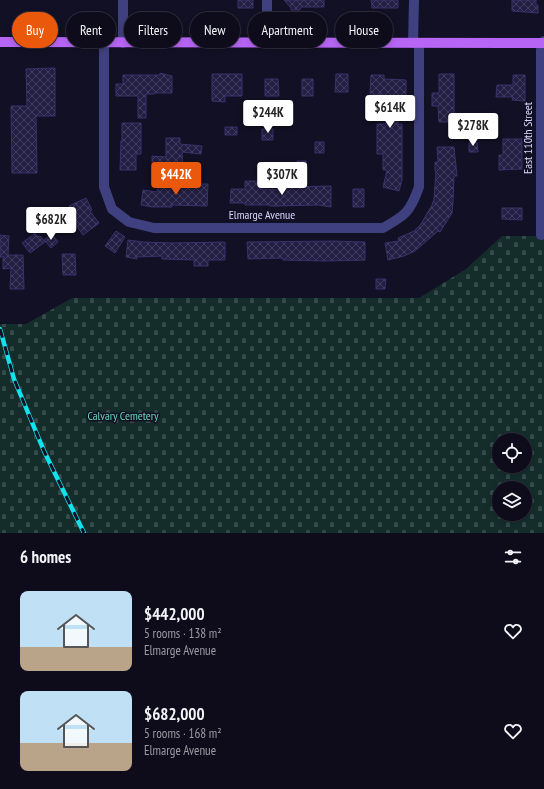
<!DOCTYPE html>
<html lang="en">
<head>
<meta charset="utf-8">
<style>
	body { margin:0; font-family:"PT Sans Narrow",sans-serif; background:#171524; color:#f1f3f6; height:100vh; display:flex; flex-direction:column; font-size:15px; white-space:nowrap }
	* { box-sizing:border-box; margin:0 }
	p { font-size:13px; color:#9b9ba3 }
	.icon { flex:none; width:22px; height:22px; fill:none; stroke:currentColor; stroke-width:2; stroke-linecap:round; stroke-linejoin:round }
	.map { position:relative; height:533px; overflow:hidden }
	.sheet { display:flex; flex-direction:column; background:#0e0c1b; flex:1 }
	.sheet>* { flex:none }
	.banner { position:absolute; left:12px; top:12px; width:520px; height:36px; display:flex; gap:8px }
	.fabs { position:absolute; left:492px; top:433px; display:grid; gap:8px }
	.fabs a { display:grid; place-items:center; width:40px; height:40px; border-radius:50%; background:#0e0c1b; box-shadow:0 2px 6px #0003,0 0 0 1px #2e2c3a; font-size:20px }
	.price { position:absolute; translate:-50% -34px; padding:0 9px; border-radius:4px; background:#fff; color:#222; font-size:13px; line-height:26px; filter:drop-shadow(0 1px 2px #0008) }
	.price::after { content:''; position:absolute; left:50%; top:24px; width:12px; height:9px; margin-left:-6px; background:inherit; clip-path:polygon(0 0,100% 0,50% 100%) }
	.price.active { background:#ea580c; color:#fff }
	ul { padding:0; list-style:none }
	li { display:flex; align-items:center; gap:12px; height:100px; padding:0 20px }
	li span { display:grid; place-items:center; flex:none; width:112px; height:80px; border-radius:8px; color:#555 }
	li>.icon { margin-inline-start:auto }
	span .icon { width:48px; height:48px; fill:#fffc; stroke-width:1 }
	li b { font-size:17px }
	h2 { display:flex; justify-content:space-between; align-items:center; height:48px; padding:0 20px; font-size:17px }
	.tag { padding:0 14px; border-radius:18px; background:#0e0c1b; box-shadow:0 2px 6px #0003,0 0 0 1px #2e2c3a; font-size:14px; line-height:36px }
	.tag.active { background:#ea580c; color:#fff }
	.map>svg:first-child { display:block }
	.cemetery { fill:url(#cemetery-stones); fill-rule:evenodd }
	.building { fill:url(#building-cross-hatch); stroke:#3a316d }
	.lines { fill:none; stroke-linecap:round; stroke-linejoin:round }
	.minor { stroke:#3f407f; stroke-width:10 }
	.primary { stroke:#b665f4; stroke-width:10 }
	.rail-casing { stroke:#11e3ed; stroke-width:4.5 }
	.rail { stroke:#121024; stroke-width:3; stroke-dasharray:9; stroke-linecap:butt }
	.labels { text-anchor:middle; stroke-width:3; stroke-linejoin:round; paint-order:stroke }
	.street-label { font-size:12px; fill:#d8d6fc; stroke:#121024 }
	.park-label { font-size:12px; fill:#66d7b5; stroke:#121024 }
</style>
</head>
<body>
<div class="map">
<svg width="544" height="533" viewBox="0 0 544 533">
	<defs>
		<pattern id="cemetery-stones" width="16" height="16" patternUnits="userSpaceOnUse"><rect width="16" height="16" fill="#142d2b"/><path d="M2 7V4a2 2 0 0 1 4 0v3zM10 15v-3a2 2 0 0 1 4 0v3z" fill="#354b4b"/></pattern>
		<pattern id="building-cross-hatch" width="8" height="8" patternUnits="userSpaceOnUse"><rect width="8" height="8" fill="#231e43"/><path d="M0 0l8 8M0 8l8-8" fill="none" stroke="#423e5f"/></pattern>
	</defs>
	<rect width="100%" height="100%" fill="#121024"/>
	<path class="cemetery" d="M 502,236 L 544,236 L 544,533 L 0,533 L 0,324 L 26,324 L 72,298 L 419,298 L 466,269 ZM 499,440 L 525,440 L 525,466 L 499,466 ZM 499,488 L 525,488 L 525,514 L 499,514 Z"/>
	<path class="building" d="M 238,0 L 253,0 L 253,8 L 238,8 Z
		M 284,0 L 324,0 L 324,7 L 301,7 L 300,10 L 291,10 L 291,8 Z
		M 371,0 L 398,0 L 398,8 L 372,8 Z
		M 512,0 L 536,0 L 536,5 L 538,5 L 538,13 L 512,11 Z
		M 55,68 L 55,116 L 36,116 L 37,173 L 12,173 L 11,106 L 27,106 L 26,69 Z
		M 160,73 L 172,76 L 172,93 L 154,93 L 154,94 L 146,94 L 146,118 L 138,118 L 138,96 L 116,96 L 116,84 L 123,84 L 123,75 L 160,75 Z
		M 212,74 L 242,74 L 242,96 L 225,96 L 225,102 L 212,101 Z
		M 336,74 L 348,74 L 348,92 L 335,92 Z
		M 439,74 L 454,74 L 454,122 L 439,122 L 438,106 L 432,106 L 432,93 L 439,93 Z
		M 371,75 L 384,75 L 384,79 L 406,80 L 406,99 L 398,99 L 398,124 L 402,124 L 402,180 L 399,191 L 383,187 L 387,170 L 383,170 L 383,154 L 377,154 L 377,124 L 386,124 L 387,95 L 370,94 Z
		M 513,75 L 525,75 L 525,101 L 512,100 L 513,97 L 496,97 L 497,85 L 513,85 Z
		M 265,79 L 278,79 L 279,96 L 265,96 Z
		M 302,79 L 313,79 L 313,96 L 302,96 Z
		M 122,123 L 141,123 L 141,154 L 136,154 L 136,170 L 120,170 L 121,141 L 122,141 Z
		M 225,127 L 237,127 L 237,135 L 225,135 Z
		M 262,129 L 273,129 L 273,140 L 262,140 Z
		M 166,138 L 180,138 L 180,144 L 202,146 L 201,154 L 182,152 L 183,168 L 159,170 L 159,164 L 152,164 L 152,156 L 166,157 Z
		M 503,139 L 522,139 L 522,169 L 499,170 L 499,155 L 503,155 Z
		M 315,142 L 324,142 L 324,153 L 315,153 Z
		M 477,142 L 478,152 L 469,152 L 469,143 Z
		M 437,147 L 454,147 L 457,176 L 454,176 L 453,202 L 452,213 L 440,232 L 438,231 L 415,251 L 404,256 L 388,260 L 385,243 L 399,241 L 398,238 L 414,231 L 421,224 L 432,205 L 434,199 L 436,171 L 435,171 L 435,162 L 438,162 Z
		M 297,161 L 306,161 L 306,170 L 298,170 Z
		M 245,181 L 260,181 L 260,189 L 283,190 L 283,187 L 331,186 L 331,207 L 318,205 L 275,206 L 270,206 L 270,205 L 245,205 L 245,203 L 230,203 L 231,189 L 245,189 Z
		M 158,184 L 208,184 L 207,206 L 172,205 L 172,207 L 152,207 L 141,205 L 143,190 L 157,192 Z
		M 353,189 L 364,189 L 364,207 L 353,207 Z
		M 86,198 L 92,210 L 90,211 L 99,223 L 83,235 L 76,225 L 77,224 L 69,206 Z
		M 502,208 L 522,208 L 522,220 L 502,219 Z
		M 116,231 L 125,237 L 115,253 L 105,246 Z
		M 35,233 L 38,237 L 40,236 L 45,242 L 30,253 L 22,243 Z
		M 52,234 L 58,242 L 51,248 L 44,240 Z
		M 0,235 L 9,236 L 8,255 L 23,255 L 24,289 L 10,289 L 11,268 L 3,269 L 3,258 L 5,257 L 0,257 Z
		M 128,240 L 143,242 L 172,243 L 225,242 L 225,260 L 208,260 L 208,266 L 194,266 L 194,260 L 162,259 L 162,256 L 137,257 L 137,259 L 126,257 Z
		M 333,241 L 365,242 L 365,260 L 325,261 L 283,260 L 283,258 L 248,259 L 247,242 Z
		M 62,254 L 75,254 L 76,275 L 63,275 Z
		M 376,279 L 386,279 L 385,289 L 376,289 Z"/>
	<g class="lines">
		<path class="minor" d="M 123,0 L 123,43
			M 104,43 L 104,187 L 112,209 L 129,222 L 154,228 L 383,228 C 406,215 410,212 419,187 L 419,43
			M 267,43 L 267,0
			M 413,43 L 414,0
			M 541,235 L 541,50 L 544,41"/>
		<path class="primary" d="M 0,42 L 544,43"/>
		<g class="rail-casing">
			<path id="rail" d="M 0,329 L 14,379 L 44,451 L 84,533"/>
		</g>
		<use href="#rail" class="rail"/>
	</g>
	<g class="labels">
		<g class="street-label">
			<text transform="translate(528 138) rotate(-90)" y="4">East 110th Street</text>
			<text x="262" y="219">Elmarge Avenue</text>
		</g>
		<g class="park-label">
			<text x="123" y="420">Calvary Cemetery</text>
		</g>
	</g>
</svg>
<div class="fabs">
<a><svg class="icon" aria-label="locate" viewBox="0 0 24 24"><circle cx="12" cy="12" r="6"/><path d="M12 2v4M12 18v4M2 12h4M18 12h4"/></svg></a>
<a><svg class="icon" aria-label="layers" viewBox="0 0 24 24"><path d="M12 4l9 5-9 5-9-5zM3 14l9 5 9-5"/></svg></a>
</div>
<b class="price" style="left:390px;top:129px">$614K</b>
<b class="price" style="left:268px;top:134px">$244K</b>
<b class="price" style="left:473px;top:147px">$278K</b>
<b class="price active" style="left:176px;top:196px">$442K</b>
<b class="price" style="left:282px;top:196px">$307K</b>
<b class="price" style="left:51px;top:241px">$682K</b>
<div class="banner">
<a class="tag active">Buy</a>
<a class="tag">Rent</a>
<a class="tag">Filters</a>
<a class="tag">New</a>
<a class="tag">Apartment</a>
<a class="tag">House</a>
</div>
</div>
<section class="sheet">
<h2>6 homes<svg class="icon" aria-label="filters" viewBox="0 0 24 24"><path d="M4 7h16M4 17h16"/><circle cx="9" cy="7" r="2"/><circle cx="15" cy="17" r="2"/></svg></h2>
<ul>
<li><span style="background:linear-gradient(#bfe0f5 70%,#b9a48a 0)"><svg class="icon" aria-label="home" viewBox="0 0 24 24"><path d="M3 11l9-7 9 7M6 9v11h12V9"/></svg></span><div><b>$442,000</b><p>5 rooms · 138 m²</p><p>Elmarge Avenue</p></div><svg class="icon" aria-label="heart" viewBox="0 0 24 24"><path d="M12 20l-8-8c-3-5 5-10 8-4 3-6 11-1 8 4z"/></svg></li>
<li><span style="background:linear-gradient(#bfe0f5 65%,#b9a48a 0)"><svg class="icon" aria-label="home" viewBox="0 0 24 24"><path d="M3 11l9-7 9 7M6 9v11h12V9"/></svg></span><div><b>$682,000</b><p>5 rooms · 168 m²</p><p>Elmarge Avenue</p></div><svg class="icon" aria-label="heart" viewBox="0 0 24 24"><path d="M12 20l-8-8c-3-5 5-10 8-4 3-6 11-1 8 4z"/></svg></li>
</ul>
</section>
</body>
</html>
